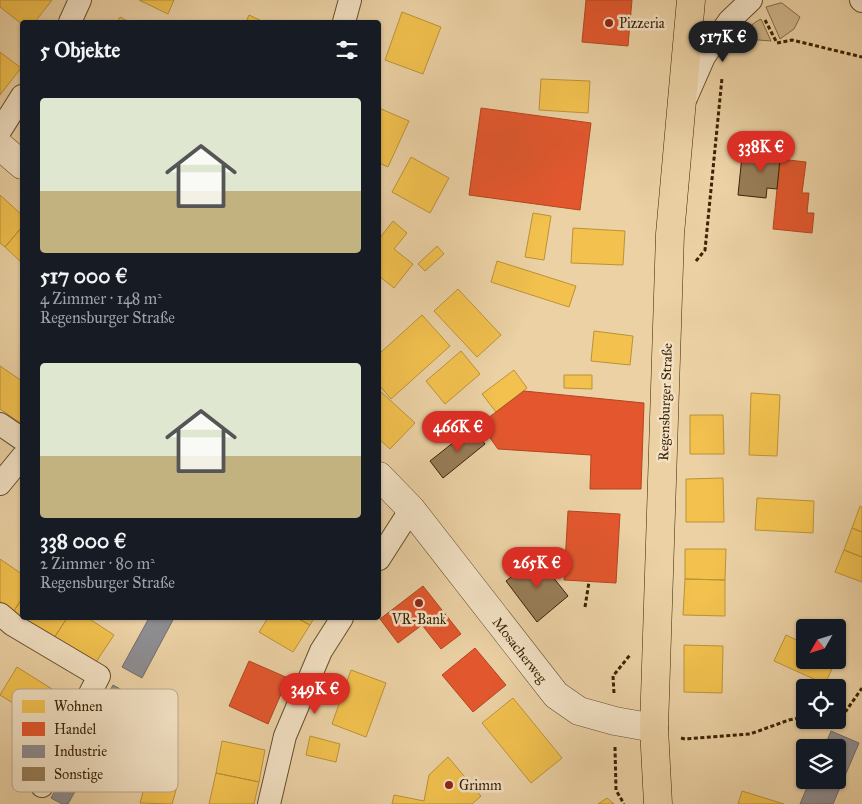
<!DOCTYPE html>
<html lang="de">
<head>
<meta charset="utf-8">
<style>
	body { margin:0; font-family:"IM FELL Great Primer",serif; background:#20242c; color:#f1f3f6; height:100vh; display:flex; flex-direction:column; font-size:19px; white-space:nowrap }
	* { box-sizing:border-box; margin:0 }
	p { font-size:16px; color:#9ea1a6 }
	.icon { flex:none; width:28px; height:28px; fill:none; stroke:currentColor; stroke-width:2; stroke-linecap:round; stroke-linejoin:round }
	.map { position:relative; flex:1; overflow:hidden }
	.details { position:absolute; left:20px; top:20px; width:361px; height:600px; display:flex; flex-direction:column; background:#171b24; border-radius:5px; box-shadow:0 1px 4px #0004 }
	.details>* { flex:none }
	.needle { width:32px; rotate:231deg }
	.tools { position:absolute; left:796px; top:619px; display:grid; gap:10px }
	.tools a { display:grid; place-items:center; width:50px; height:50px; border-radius:5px; background:#171b24; box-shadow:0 1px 4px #0004; font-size:25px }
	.price { position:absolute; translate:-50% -42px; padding:0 11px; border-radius:18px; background:#d93025; color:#fff; font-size:16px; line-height:32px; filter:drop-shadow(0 1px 2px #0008) }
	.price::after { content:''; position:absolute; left:50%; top:30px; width:15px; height:11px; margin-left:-8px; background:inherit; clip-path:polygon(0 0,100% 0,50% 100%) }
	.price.selected { background:#222; color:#fff }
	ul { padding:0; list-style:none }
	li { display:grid; align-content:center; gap:10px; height:265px; padding:0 20px }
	li span { display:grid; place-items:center; height:155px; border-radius:5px; color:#555 }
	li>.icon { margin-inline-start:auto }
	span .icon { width:90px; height:90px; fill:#fffc; stroke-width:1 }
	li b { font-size:21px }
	h2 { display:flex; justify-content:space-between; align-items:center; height:60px; padding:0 20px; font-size:21px }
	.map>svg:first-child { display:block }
	.green { fill:#cdb389; stroke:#846b46 }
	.homes { fill:#f2c14e; stroke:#bb9238 }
	.shops { fill:#e4572e; stroke:#b14721 }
	.industry { fill:#8d8d92; stroke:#746d67 }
	.building { fill:#977d57; stroke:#3b2304 }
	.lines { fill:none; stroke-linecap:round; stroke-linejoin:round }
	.minor-casing { stroke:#674e2c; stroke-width:24 }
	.tertiary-casing { stroke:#674e2c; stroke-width:29 }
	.primary-casing { stroke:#3b2304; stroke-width:29 }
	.path { stroke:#3b2304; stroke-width:3; stroke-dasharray:4 2.5; stroke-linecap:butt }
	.minor { stroke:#f2e1c4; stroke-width:22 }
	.tertiary { stroke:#f2e1c4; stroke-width:28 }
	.primary { stroke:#ebd1a4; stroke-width:28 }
	.poi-dot { fill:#8f2418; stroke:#f2e1c4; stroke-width:2 }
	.labels { text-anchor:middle; stroke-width:5; stroke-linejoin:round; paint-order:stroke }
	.poi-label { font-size:14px; fill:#3b2304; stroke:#f2e1c4; text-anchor:start }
	.street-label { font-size:14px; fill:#3b2304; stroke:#f2e1c4 }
	.key { fill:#f2e1c4; stroke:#bba88a; stroke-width:1 }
	.key-label { font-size:14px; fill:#3b2304 }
</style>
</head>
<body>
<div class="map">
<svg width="862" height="804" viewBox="0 0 862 804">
	<rect width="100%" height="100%" fill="#ebd1a4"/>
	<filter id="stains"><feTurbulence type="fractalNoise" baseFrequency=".004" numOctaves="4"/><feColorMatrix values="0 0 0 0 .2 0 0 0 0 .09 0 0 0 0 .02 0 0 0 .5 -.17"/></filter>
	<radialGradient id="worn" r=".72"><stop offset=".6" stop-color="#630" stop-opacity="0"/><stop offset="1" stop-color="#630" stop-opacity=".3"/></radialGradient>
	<path class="green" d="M 780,3 L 782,3 L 800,17 L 794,29 L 780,39 L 766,7 Z
		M 761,19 L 771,41 L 746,39 L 741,41 C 745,31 752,23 761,19 Z"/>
	<path class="homes" d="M 0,0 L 52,0 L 35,22 L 22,24 L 0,7 Z
		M 139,0 L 174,0 L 168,14 Z
		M 402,12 L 441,27 L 423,74 L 385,60 Z
		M 249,15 L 264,22 L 246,22 Z
		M 120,17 L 129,22 L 117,22 Z
		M 0,52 L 21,68 L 0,95 Z
		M 541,79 L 590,81 L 588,113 L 539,110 Z
		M 379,108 L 409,121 L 388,167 L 379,163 Z
		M 411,157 L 449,178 L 430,213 L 392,192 Z
		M 0,195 L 22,215 L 22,227 L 5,247 L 0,243 Z
		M 533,213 L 551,216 L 544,260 L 525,257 Z
		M 393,221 L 407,233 L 394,249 L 413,264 L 394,288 L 379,276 L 379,239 Z
		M 22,227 L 22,263 L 5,247 Z
		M 573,228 L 625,231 L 623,265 L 571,263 Z
		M 437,246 L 444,254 L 425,271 L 418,264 Z
		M 497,261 L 576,286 L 569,307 L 491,282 Z
		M 458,289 L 501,335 L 477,357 L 434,311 Z
		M 422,315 L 450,346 L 391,399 L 379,385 L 379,354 Z
		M 594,331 L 633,336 L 630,365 L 591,361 Z
		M 461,351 L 480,374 L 445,404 L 426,381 Z
		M 0,366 L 22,381 L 22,424 L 0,409 Z
		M 514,370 L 527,388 L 496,412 L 482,394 Z
		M 564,375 L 592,375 L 592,389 L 564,388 Z
		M 379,390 L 415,423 L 390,449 L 379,439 Z
		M 751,393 L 780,395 L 777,456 L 749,455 Z
		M 690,415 L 723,415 L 724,454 L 690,454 Z
		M 723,478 L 724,522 L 686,522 L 686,479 Z
		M 757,498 L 814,501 L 813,533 L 755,530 Z
		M 860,506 L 862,507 L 862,532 L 852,528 Z
		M 852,528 L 862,532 L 862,557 L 844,550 Z
		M 685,549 L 726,549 L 725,580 L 685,579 Z
		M 844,550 L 862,557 L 862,582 L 835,572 Z
		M 0,559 L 22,574 L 22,598 L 14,611 L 0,602 Z
		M 685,579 L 725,580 L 725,616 L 683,615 Z
		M 22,598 L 22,617 L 14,611 Z
		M 23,618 L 67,618 L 54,638 Z
		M 67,618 L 88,618 L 114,635 L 94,665 L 54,638 Z
		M 268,618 L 297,618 L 310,625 L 293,652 L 259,632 Z
		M 297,618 L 314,618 L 310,625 Z
		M 786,635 L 805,644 L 805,660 L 836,660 L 825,684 L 774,661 Z
		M 684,645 L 723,646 L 722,693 L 684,692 Z
		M 17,667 L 71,701 L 54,729 L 0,695 Z
		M 351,670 L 386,683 L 366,737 L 332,724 Z
		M 513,698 L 562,758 L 531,783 L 482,723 Z
		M 310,736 L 340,744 L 336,762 L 306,755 Z
		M 222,741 L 265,750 L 259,782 L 216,773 Z
		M 448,757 L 481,796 L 472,804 L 392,804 L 394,795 L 424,801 L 429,775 Z
		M 216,773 L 259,782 L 254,804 L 209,804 Z
		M 148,774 L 178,783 L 172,804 L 140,803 Z
		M 742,791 L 784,804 L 738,804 Z
		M 607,798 L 614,804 L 598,804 Z"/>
	<path class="shops" d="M 586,0 L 632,0 L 628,46 L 582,42 Z
		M 481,108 L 591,123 L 580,210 L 469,195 Z
		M 780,159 L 806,162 L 802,193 L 809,193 L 807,213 L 814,213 L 812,233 L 773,229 Z
		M 524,391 L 644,403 L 641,489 L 590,489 L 591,455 L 498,449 L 480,424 Z
		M 568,511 L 620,514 L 616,583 L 564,580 Z
		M 423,586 L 461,634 L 441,649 L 422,625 L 398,643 L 380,619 Z
		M 475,648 L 506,685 L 473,712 L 442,675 Z
		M 249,661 L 288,678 L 268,724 L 229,706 Z"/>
	<path class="industry" d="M 149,618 L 174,618 L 142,678 L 122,667 Z
		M 113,685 L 129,694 L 68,804 L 62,804 L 51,798 Z
		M 831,731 L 859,743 L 833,804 L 800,804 L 810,780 L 838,780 L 838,748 L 824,748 Z"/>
	<path class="building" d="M 768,146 L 789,148 L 788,160 L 780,159 L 777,189 L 767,188 L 766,198 L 738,195 L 742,156 L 767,158 Z
		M 473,427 L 485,444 L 443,478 L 430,461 Z
		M 537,557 L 568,596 L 537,622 L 506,581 Z"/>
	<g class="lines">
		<g class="minor-casing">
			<path id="minor" d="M 861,0 L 862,1
				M 70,22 L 80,0
				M 344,22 L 350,0
				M 686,98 L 704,57 L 729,21 L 751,0
				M 0,131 L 22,96
				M 0,424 L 22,439
				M 0,484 L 22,457
				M 379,559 L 411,509
				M 0,614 L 13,625 L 99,676 L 42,786
				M 269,804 L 285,736 L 321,651 L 342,618"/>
		</g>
		<g class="tertiary-casing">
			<path id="tertiary" d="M 0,146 L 22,165
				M 379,476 L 411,509 L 556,695 L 579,711 L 615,721 L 654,728"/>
		</g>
		<g class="primary-casing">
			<path id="primary" d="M 658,804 L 654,728 L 670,234 L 691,0"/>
		</g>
		<path class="path" d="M 765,20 L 777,43 L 792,40 L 862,57
			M 696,261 L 705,250 L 722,78
			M 585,607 L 589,582
			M 614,693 L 613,676 L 630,655
			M 838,712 L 846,711 L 862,688
			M 681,738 L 685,739 L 750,734 L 789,720 L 805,717
			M 615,747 L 616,790 L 624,804"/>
		<use href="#minor" class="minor"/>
		<use href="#tertiary" class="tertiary"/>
		<use href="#primary" class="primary"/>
	</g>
	<g class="poi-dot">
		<circle cx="609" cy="23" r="5"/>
		<circle cx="419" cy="603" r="5"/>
		<circle cx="449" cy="785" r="5"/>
	</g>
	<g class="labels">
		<g class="poi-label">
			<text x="619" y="28">Pizzeria</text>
			<text x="419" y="624" text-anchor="middle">VR-Bank</text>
			<text x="459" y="790">Grimm</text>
		</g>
		<g class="street-label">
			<text transform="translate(665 402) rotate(-88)" y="5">Regensburger Straße</text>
			<text transform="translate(520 650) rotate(52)" y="5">Mosacherweg</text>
		</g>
	</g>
	<rect x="12" y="689" width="166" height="103" rx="8" class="key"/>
	<rect x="22" y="700" width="23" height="13" fill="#f2c14e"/>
	<rect x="22" y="722" width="23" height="14" fill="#e4572e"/>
	<rect x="22" y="745" width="23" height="13" fill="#8d8d92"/>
	<rect x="22" y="767" width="23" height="14" fill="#977d57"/>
	<g class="key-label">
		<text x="54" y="711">Wohnen</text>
		<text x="54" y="734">Handel</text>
		<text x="54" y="756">Industrie</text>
		<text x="54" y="779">Sonstige</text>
	</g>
	<rect width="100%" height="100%" filter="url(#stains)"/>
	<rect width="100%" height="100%" fill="url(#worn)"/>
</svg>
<div class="tools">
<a><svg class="needle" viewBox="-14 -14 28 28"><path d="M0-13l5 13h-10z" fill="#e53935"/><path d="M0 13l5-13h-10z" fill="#9ea1a6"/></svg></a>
<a><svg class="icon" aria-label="locate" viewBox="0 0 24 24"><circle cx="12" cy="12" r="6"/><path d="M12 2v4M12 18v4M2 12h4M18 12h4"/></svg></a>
<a><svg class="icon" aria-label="layers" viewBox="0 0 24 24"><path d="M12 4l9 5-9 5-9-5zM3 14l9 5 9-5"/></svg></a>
</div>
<b class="price selected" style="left:723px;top:63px">517K €</b>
<b class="price" style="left:761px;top:173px">338K €</b>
<b class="price" style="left:458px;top:453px">466K €</b>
<b class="price" style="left:537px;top:589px">265K €</b>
<b class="price" style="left:315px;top:715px">349K €</b>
<section class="details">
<h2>5 Objekte<svg class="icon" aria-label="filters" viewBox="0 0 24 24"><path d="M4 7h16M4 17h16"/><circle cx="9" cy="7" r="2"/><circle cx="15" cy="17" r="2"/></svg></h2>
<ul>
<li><span style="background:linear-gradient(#dfe7d0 60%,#c2b280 0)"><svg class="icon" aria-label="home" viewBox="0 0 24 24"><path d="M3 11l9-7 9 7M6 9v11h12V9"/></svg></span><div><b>517 000 €</b><p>4 Zimmer · 148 m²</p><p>Regensburger Straße</p></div></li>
<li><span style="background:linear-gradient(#dfe7d0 60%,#c2b280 0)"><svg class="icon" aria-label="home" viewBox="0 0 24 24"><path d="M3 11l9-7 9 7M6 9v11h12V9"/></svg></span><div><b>338 000 €</b><p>2 Zimmer · 80 m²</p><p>Regensburger Straße</p></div></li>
</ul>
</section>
</div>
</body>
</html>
